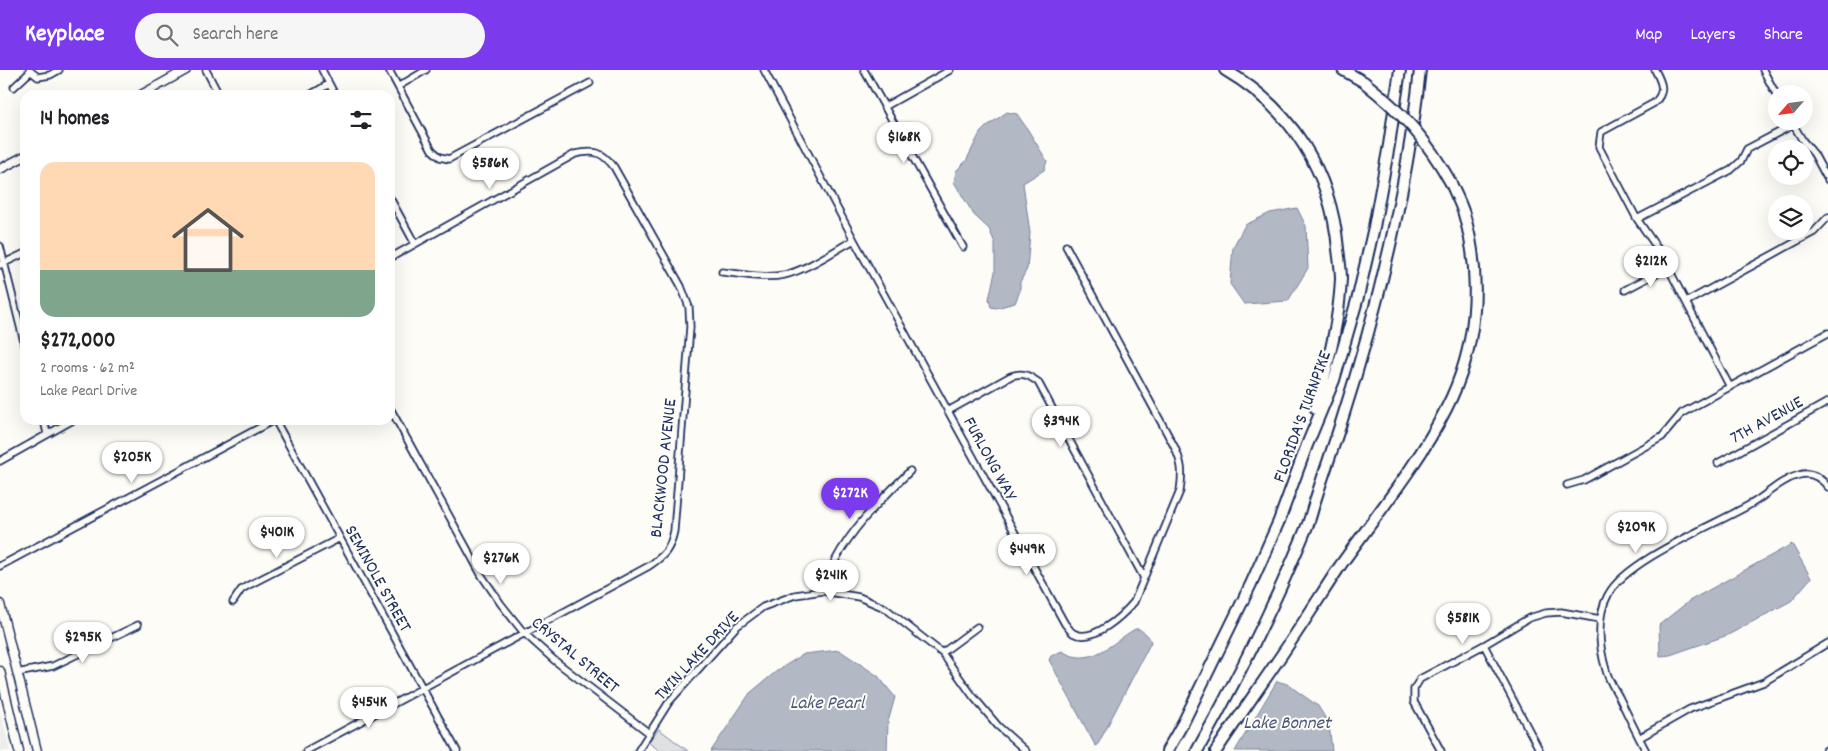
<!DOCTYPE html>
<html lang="en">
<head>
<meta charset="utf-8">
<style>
	body { margin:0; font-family:Dekko,sans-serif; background:#f6f6f6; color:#202124; height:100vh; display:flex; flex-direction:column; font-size:19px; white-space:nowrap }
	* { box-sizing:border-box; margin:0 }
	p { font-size:16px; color:#757577 }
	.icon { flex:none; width:28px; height:28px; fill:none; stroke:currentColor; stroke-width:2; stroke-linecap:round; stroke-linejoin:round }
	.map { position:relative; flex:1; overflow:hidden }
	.panel { position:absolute; left:20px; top:20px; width:375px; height:335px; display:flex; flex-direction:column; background:#fff; border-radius:15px; box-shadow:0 5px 20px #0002 }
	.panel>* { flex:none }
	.needle { width:32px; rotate:242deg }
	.buttons { position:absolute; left:1768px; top:15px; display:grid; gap:10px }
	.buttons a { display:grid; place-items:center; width:45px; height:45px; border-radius:50%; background:#fff; box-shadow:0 5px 20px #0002; font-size:25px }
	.price { position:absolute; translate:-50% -42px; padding:0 11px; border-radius:18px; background:#fff; color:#222; font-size:16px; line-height:32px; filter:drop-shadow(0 1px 2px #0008) }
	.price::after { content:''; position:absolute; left:50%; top:30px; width:15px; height:11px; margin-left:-8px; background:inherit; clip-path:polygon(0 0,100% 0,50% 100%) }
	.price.selected { background:#7c3aed; color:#fff }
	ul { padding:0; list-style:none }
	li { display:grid; align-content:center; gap:10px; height:265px; padding:0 20px }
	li+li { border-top:1px solid #e0e0e0 }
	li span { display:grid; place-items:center; height:155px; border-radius:15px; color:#555 }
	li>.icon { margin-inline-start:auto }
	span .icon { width:90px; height:90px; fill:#fffc; stroke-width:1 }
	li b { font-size:21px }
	h2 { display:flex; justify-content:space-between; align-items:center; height:60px; padding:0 20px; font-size:21px }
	header { display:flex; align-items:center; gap:30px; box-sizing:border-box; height:70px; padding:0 25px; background:#7c3aed; color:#fff }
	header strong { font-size:24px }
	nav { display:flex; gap:28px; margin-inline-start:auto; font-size:18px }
	.search { width:350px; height:45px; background:#f6f6f6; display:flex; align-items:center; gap:12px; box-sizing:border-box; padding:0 18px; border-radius:28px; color:#757577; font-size:19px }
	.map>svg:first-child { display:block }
	.built { fill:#edeeec }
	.green { fill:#e0e1e3; stroke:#7e88a0 }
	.water { fill:#b3b8c5; stroke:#76819c }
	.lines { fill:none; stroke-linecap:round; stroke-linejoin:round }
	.street-casing { stroke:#1b2f5e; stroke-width:9 }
	.secondary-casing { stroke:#1b2f5e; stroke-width:11 }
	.highway-casing { stroke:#1b2f5e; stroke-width:14 }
	.street { stroke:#fdfcf7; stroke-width:5.5 }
	.secondary { stroke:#fdfcf7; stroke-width:8 }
	.highway { stroke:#fdfcf7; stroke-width:10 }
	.highway-bridge-casing { stroke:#1b2f5e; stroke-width:14; stroke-linecap:butt }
	.highway-bridge { stroke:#fdfcf7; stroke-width:10 }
	.labels { text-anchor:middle; stroke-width:4; stroke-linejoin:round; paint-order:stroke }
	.street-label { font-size:18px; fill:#1b2f5e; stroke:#fdfcf7 }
	.water-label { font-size:19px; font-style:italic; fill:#49587d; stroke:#fdfcf7 }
</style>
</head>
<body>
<header>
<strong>Keyplace</strong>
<div class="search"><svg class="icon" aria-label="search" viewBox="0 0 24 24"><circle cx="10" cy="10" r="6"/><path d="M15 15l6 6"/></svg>Search here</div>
<nav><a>Map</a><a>Layers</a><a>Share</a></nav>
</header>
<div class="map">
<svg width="1828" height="681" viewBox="0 0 1828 681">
	<rect width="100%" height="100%" fill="#fdfcf7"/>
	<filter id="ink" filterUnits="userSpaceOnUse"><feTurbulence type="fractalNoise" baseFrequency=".02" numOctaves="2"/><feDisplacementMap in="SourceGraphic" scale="10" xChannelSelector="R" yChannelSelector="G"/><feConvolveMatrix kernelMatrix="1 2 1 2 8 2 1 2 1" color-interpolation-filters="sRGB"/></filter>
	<g filter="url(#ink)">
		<path class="built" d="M 0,640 L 10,681 L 0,681 Z"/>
		<path class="green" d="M 659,659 L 688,681 L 660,681 L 648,672 Z"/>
		<path class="water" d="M 1007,42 L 1017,44 L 1028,60 L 1047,91 L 1044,100 L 1023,113 L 1030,163 L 1027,199 L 1020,212 L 1020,221 L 1015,233 L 996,238 L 991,237 L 989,229 L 995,202 L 995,173 L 989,159 L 974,145 L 954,112 L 956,101 L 966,91 L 980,63 L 987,56 Z
			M 1297,138 L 1306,156 L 1308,198 L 1288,231 L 1244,234 L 1230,214 L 1233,177 L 1245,155 L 1270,143 Z
			M 1792,474 L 1811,508 L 1791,531 L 1728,565 L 1670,585 L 1660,586 L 1659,555 L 1689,531 Z
			M 1135,559 L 1139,559 C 1145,563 1149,565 1151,572 L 1097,676 L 1095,675 L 1049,590 L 1051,586 L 1062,581 C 1091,599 1111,573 1135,559 Z
			M 839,580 L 878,606 L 895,627 L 888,652 L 887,681 L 711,681 L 750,623 L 778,600 L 804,584 Z
			M 1277,611 L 1287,614 L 1318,636 L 1329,654 L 1332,681 L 1235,681 Z"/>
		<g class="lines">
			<g class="street-casing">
				<path id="street" d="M 29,0 L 38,7 L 50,5 L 59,0
					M 206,0 L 219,25
					M 322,0 L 335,25
					M 389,0 L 432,80 L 440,87 L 449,89 L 590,13
					M 764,0 L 854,170 L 1065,554 C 1068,557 1070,561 1073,563 C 1092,574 1122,546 1134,532 L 1180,421 C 1183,401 1182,393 1174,376 L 1066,176
					M 864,0 L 963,177
					M 1655,0 C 1662,13 1666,22 1654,33 L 1601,62 L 1599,77 L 1637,149 L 1660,182 L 1730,317
					M 1763,0 L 1776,24
					M 399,16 L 426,0
					M 14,17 L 30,2
					M 310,25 L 329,14
					M 884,37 L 950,0
					M 1791,51 L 1803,71 L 1814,84 L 1828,110
					M 390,128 L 415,174
					M 1637,149 L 1731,100 L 1741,91 L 1747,79 L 1793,55
					M 0,176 L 25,276
					M 0,195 L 25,183
					M 722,202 C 742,204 765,209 784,205 C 805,201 835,180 854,170
					M 1625,220 L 1668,197
					M 1686,232 L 1814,162 L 1828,147
					M 390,338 L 482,506 L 501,534 L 524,563 L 554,590 L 649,663
					M 948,341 L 1011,306 C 1023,302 1028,305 1038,312 L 1144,508
					M 44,350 L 47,364
					M 275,350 L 457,681
					M 0,391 L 73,350
					M 1718,393 L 1828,332
					M 1567,415 L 1584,410 L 1662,367 L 1682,343 L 1828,263
					M 0,496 L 274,350
					M 823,521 C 827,511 830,501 835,491 C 853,456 882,429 910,401
					M 233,532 L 241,520 L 247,516 L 340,468
					M 1484,575 L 1540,681
					M 942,583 L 977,557
					M 17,603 L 53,596 L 138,555
					M 1639,668 L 1690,639 L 1764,612 L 1828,573
					M 306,681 L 649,496 C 665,485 670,480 674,461 L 690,257 L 689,237 L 681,216 L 614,97 C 602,81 594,80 575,84 L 390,188
					M 638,681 L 669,632 L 736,557 L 763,537 L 795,525 L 823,521 L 859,527 L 885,538 L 942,583 L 972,625 L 998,656 L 1026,681
					M 1441,681 L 1414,632 L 1414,619 L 1420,609 L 1484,575 L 1529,548 L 1546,543 L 1561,542 L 1600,549
					M 1646,681 C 1636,663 1628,645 1619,627 C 1614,618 1608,609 1606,600 C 1599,577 1596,547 1608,525 C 1626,490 1715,455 1751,434 C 1767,425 1780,410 1799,405 C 1812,401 1821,408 1828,417
					M 1825,681 L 1828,679"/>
			</g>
			<g class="secondary-casing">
				<path id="secondary" d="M 141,25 L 186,0
					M 0,99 L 25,86
					M 0,534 L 37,681
					M 0,601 L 19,681"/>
			</g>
			<g class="highway-casing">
				<path id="highway" d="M 1225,0 C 1292,39 1331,102 1338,179 C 1339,188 1341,199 1341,209 C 1339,254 1327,296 1316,339
					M 1343,0 L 1364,12
					M 1167,681 L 1183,653 L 1251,514 L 1279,451 L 1307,375 L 1334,310 L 1358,227 L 1374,157 L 1389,75 L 1400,0
					M 1197,681 C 1238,608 1276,532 1308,454 C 1311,446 1313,437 1316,428 C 1324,403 1333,378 1341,353 C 1378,238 1407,120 1420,0
					M 1216,681 C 1243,640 1272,600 1299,559 C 1313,538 1326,517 1340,496 C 1376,445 1418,395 1446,339 C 1477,279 1483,209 1464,144 C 1461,134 1455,123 1451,113"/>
			</g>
			<use href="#street" class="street"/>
			<use href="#secondary" class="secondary"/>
			<use href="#highway" class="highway"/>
			<g class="highway-bridge-casing">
				<path id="highway-bridge" d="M 1364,12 C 1403,43 1427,70 1451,113"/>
			</g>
			<use href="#highway-bridge" class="highway-bridge"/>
		</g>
	</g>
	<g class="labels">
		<g class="street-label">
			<text transform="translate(1301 346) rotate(-70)" y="6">FLORIDA'S TURNPIKE</text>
			<text transform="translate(1766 349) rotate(-29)" y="6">7TH AVENUE</text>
			<text transform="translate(991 388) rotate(61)" y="6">FURLONG WAY</text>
			<text transform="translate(662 398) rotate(-84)" y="6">BLACKWOOD AVENUE</text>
			<text transform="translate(379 508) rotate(61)" y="6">SEMINOLE STREET</text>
			<text transform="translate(576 584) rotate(40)" y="6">CRYSTAL STREET</text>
			<text transform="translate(696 585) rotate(-47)" y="6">TWIN LAKE DRIVE</text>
		</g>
		<g class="water-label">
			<text x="827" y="638">Lake Pearl</text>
			<text x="1287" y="658">Lake Bonnet</text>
		</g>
	</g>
</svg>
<div class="buttons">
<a><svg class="needle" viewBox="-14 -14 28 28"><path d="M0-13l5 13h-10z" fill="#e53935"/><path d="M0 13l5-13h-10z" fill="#757577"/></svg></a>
<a><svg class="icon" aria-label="locate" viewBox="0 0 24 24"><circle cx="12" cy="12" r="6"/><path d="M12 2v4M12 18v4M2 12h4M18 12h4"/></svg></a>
<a><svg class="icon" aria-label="layers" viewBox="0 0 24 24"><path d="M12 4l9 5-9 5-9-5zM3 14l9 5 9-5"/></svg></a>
</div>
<b class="price" style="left:904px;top:94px">$168K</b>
<b class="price" style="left:490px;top:120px">$586K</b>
<b class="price" style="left:1651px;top:218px">$212K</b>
<b class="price" style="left:1061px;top:378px">$394K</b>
<b class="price" style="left:132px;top:414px">$205K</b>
<b class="price selected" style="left:850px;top:450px">$272K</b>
<b class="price" style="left:1636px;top:484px">$209K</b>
<b class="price" style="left:277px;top:489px">$401K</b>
<b class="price" style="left:1027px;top:506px">$449K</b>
<b class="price" style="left:501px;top:515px">$276K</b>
<b class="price" style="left:831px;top:532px">$241K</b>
<b class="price" style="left:1463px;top:575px">$581K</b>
<b class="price" style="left:83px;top:594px">$295K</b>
<b class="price" style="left:369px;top:659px">$454K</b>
<section class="panel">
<h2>14 homes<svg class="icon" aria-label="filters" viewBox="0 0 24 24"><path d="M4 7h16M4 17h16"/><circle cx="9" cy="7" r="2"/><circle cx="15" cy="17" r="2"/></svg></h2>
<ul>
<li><span style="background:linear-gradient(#ffd9b3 70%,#7fa58c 0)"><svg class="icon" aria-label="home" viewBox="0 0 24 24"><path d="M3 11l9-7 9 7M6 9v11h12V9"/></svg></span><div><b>$272,000</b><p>2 rooms · 62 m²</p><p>Lake Pearl Drive</p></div></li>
</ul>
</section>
</div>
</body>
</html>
